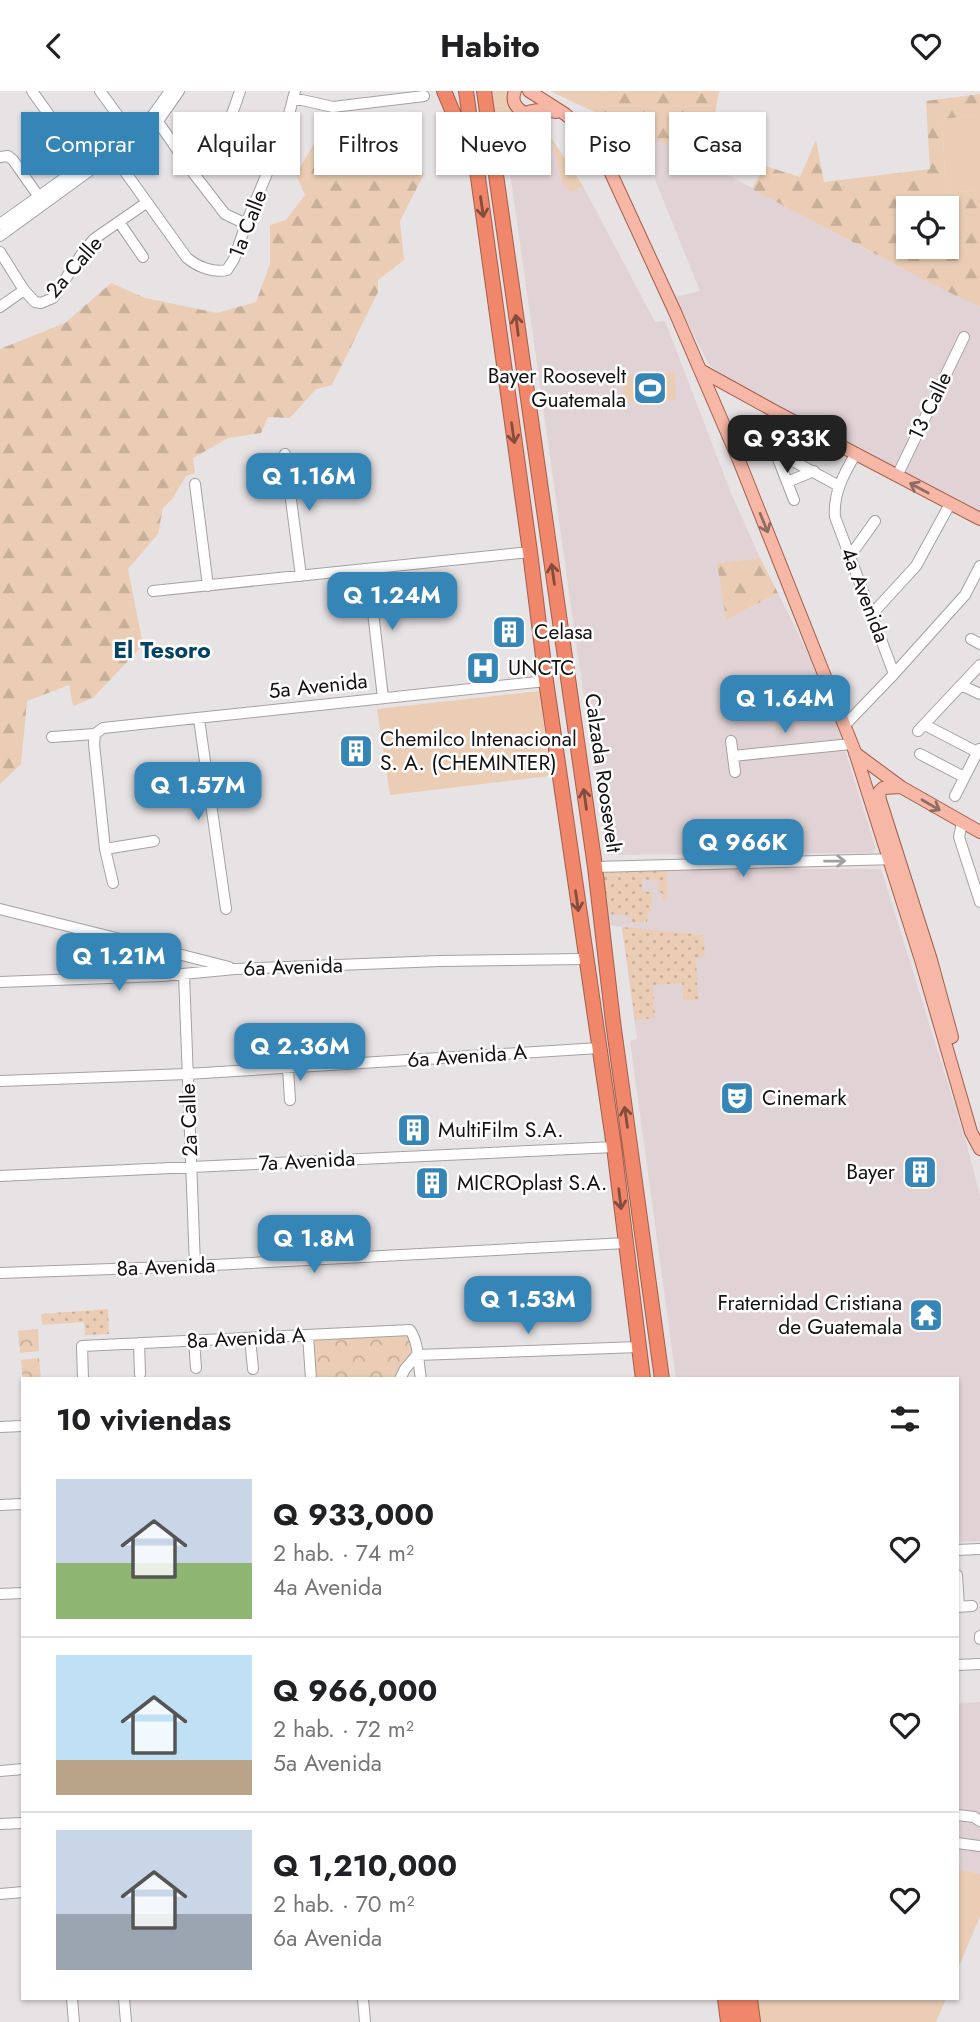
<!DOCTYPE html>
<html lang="es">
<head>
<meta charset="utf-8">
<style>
	body { margin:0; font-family:Jost,sans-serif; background:#f6f6f6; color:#202124; height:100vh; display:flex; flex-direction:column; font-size:26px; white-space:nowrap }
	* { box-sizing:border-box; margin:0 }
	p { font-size:23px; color:#757577 }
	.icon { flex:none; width:38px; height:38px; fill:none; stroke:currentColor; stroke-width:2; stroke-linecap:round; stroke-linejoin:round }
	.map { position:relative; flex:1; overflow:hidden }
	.sheet { position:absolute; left:21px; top:1286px; width:938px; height:623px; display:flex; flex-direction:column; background:#fff; border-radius:0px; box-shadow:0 2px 5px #0004 }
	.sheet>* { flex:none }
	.banner { position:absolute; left:21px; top:21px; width:938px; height:63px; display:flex; gap:14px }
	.tools { position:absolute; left:896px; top:105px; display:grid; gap:14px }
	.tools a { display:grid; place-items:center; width:63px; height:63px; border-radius:0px; background:#fff; box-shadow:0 2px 5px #0004; font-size:35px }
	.price { position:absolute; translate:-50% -60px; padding:0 16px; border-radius:14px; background:#3585b7; color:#fff; font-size:23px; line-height:46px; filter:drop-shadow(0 2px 4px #0008) }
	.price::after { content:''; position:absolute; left:50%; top:42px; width:21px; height:16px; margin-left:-10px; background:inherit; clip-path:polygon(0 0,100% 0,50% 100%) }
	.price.on { background:#222; color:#fff }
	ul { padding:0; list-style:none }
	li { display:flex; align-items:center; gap:21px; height:175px; padding:0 35px }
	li+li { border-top:2px solid #e0e0e0 }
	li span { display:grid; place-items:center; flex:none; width:196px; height:140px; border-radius:0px; color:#555 }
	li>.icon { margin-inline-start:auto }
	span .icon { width:84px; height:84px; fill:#fffc; stroke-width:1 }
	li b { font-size:30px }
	h2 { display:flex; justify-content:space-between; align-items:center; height:84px; padding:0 35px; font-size:30px }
	.chip { padding:0 24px; border-radius:0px; background:#fff; box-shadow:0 2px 5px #0004; font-size:24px; line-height:63px }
	.chip.on { background:#3585b7; color:#fff }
	header { display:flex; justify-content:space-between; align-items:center; height:91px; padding:0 35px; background:#fff; font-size:32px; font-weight:700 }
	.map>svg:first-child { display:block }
	.built { fill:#e1d3d5 }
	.grass { fill:#eacdb4 }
	.forest { fill:url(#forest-firs); fill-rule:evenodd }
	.park { fill:url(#park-crowns) }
	.garden { fill:url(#garden-dots) }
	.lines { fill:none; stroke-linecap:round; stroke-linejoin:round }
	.minor-casing { stroke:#a5a1a1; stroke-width:12 }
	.major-casing { stroke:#a35e4b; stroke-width:14 }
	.highway-casing { stroke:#a35e4b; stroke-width:16 }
	.minor { stroke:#fff; stroke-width:10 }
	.major { stroke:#f7b7a6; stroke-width:12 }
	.highway { stroke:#f1876a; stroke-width:14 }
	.oneway { stroke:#824c3e }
	.oneway2 { stroke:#906c63 }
	.oneway3 { stroke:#a1a0a0 }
	.labels { text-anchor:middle; stroke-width:5; stroke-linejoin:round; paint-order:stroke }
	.street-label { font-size:21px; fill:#131111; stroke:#fff }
	.poi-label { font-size:21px; fill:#131111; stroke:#fff; text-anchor:start }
	.neighbourhood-label { font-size:23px; font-weight:bold; fill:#044364; stroke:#fff }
</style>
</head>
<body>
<header><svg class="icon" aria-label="back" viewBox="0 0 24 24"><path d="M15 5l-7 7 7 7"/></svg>Habito<svg class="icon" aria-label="heart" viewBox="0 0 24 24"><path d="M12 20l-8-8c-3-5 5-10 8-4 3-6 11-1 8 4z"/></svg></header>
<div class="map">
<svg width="980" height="1931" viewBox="0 0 980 1931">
	<defs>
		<pattern id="forest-firs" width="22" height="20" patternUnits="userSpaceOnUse" patternTransform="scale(1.75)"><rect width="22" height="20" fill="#eacdb4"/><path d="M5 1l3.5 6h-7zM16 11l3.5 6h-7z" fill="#c8af9a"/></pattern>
		<pattern id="park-crowns" width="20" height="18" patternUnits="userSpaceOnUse" patternTransform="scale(1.75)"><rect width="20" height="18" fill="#eacdb4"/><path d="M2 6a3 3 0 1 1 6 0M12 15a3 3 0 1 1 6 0" fill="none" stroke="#c8af9a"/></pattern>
		<pattern id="garden-dots" width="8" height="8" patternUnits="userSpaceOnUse" patternTransform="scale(1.75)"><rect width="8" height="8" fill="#eacdb4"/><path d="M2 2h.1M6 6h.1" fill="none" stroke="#c8af9a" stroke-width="1.8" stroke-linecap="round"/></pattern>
	</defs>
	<rect width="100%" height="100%" fill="#e7e2e3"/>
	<path class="built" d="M 635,39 L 699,68 L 861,156 L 980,216 L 980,421 L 856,362 L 777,322 L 709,274 L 675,206 L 700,200 Z
		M 539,46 L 553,53 L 562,93 L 571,101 L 583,95 L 655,231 L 665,230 L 731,402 L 760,467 L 718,472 L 726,529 L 778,502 L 826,599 L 876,758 L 872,762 L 606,764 L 507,60 L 512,51 Z
		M 667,778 L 881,778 L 966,1051 L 980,1104 L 980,1450 L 957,1451 L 957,1288 L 676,1288 L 630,950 L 637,948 L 622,836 L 610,834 L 607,823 L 606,781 Z
		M 980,1611 L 980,1783 L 957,1778 L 957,1612 Z"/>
	<path class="grass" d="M 492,0 L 510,0 L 515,21 L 498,52 Z
		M 550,0 L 601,0 L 588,18 Z
		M 536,24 L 583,95 L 571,101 L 562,93 L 553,53 L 539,46 L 512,51 L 507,60 C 506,42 521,31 536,24 Z
		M 980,24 L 980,99 L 946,102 L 942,28 Z
		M 675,281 L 676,309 L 623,312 L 623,285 Z
		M 540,600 L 550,685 L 390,704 L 377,618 Z
		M 957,1778 L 980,1783 L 980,1825 L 957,1880 Z
		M 755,1908 L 946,1908 L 936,1931 L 758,1931 Z"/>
	<path class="forest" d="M 601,0 L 719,0 L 709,57 L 699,68 L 588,18 Z
		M 980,3 L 980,24 L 942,28 L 946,102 L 980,99 L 980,216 L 940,197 L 752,98 L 765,75 L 800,86 L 816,49 L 824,91 L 930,78 L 926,10 ZM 947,117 L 947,156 L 908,156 L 908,117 Z
		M 391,37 L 424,83 L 400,130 L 404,169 L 378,189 L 378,201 L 332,294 L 316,298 L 290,327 L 268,326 L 261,342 L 228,347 L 193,367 L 195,382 L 186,385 L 173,407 L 163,417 L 158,443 L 128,478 L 143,554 L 93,607 L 73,615 L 69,594 L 27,610 L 21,673 L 0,693 L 0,258 L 65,232 L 111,192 L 145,207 L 217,222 L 256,211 L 270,173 L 270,134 L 286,129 L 305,104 L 296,83 L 318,46 Z
		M 760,467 L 778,502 L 726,529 L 717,472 Z"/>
	<path class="park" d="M 38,1238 L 39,1260 L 20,1262 L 18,1240 Z
		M 410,1242 L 415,1263 L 397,1288 L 313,1288 L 310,1247 Z
		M 39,1267 L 41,1288 L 23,1288 L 23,1291 L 21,1269 Z"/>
	<path class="garden" d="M 667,778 L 667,809 L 662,808 L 662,802 L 658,801 L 659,790 L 642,788 L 642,800 L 652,801 L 651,820 L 648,820 L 647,831 L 632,832 L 632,825 L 607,823 L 602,785 L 608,779 Z
		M 622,836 L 703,844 L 705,866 L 696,867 L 698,909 L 684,909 L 682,892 L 653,894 L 655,927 L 635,929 Z
		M 108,1218 L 109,1243 L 85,1244 L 84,1231 L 42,1234 L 41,1223 Z"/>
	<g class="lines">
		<g class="minor-casing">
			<path id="minor" d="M 32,0 L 85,74
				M 100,0 L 130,41
				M 293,7 L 333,16 L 424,5
				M 154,25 L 194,83 L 225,123 L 246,133
				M 108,57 L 187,167 C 198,176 213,182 227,179 L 234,168 L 246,133 L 285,39 L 295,0
				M 0,66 L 8,65 L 13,69 L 39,106
				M 194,83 C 219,57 229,34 240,0
				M 119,131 L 143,166
				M 0,133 L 153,24 L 170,0
				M 0,145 L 158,30 L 179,0
				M 0,161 L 24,199 L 35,211 L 41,212 L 53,207 L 83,161 L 94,148 L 146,112
				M 0,216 L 24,199
				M 730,350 L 741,346 L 749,346 L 839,395
				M 775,360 L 794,409
				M 856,362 C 844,383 833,402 835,426 L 894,583
				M 285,363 L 301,485
				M 897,385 L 964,246
				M 787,391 L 814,380
				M 195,393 L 208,495
				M 850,465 L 875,430
				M 368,478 L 383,607
				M 153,500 L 530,461
				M 872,523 L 916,475 L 950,413
				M 971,548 L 980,553
				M 961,594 L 980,603
				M 199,628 L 226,818
				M 925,634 L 977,661
				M 844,635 L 894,583 L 965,504 L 980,475
				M 918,640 L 980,574
				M 95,643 L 94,653 L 105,758 L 113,792
				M 52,646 L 95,643 L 103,637 L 546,590
				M 731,650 L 735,681
				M 920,663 L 964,686
				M 733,665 L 851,653
				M 955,705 L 979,658
				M 962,732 L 959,746 L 980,811
				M 105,758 L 154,750
				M 595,776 L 897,768
				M 0,818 L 164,859
				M 174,862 L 229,876
				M 184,883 L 195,1175
				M 0,891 L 162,885 L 235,878 L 440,870 L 586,868
				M 288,977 L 290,1009
				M 0,990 L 187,983 L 599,957
				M 0,1085 L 614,1056
				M 0,1182 L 195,1175 L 626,1152
				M 308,1244 L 311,1288
				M 250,1247 L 253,1278
				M 194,1249 L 196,1277
				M 139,1252 L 140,1283
				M 83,1288 L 82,1255 L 410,1239 C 419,1252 418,1272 421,1288
				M 400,1288 L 405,1278 L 417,1264 L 639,1256
				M 0,1336 L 23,1335
				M 0,1414 L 23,1413
				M 957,1459 L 980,1458
				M 957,1484 L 959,1516
				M 0,1503 L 23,1502
				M 957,1516 L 972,1515
				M 980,1545 L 980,1548
				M 957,1574 L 980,1573
				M 0,1680 L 23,1678
				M 957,1724 L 974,1726 L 980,1730
				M 0,1733 L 23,1732
				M 957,1752 L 980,1755
				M 0,1803 L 23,1801
				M 72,1908 L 74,1931
				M 124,1908 L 126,1931
				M 363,1908 L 365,1931"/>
		</g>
		<g class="major-casing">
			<path id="major" d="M 515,0 C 511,10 515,16 524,22
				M 529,0 L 565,23 L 585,40 L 604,67 L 675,221 L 738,367 L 855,661 L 922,872 L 971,1041 L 980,1058
				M 493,63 C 511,35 518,12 556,21
				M 700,279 L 776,321 L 980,428
				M 855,662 L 901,696 L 980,741
				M 901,696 L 883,697 L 879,701 L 880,709 L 931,869 L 952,946"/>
		</g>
		<g class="highway-casing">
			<path id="highway" d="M 444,0 L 462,43 L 472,59
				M 466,0 L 530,461 L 546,590 L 614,1056 L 643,1288
				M 484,0 L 595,776 L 613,931 L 662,1288
				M 725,1908 L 728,1931
				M 739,1908 L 741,1928 L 744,1931
				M 750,1908 L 753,1931"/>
		</g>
		<use href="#minor" class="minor"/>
		<use href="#major" class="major"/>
		<use href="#highway" class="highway"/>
	</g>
	<defs><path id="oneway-shaft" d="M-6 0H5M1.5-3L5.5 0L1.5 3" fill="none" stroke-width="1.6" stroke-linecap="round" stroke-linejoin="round" transform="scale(1.75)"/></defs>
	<g class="oneway">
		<use href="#oneway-shaft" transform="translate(482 116) rotate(82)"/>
		<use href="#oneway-shaft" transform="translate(517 234) rotate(-97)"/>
		<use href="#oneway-shaft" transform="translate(513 342) rotate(82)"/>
		<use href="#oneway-shaft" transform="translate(553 483) rotate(-98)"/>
		<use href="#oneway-shaft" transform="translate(585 708) rotate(-98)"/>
		<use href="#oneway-shaft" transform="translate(577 810) rotate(82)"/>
		<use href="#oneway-shaft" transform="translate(626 1026) rotate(-98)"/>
		<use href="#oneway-shaft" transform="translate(620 1108) rotate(83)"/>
	</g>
	<g class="oneway2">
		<use href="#oneway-shaft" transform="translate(919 397) rotate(-152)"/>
		<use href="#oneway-shaft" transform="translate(764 432) rotate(68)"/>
		<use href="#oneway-shaft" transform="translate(931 714) rotate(30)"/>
	</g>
	<use class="oneway3" href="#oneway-shaft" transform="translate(835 770) rotate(-1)"/>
	<defs>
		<g id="stadium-square" transform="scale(1.75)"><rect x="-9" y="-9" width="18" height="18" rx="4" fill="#3585b7" stroke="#fff"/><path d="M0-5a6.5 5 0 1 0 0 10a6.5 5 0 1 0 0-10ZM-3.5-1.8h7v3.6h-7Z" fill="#fff"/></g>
		<g id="building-square" transform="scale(1.75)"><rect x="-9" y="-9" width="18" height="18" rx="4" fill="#3585b7" stroke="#fff"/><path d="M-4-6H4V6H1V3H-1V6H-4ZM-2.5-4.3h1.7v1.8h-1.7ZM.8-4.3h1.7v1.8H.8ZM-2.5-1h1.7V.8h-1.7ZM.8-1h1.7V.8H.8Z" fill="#fff"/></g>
		<g id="hospital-square" transform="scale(1.75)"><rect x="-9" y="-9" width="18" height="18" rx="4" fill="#3585b7" stroke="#fff"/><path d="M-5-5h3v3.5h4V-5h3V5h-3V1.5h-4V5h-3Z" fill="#fff"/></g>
		<g id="theatre-square" transform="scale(1.75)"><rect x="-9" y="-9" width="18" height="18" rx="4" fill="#3585b7" stroke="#fff"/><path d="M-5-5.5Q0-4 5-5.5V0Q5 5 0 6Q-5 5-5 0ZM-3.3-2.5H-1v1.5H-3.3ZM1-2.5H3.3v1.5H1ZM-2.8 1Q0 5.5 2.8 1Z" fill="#fff"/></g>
		<g id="temple-square" transform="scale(1.75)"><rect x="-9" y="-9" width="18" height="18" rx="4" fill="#3585b7" stroke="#fff"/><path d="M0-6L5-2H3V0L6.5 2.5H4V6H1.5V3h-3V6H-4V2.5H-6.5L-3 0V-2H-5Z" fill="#fff"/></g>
	</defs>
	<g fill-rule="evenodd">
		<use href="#stadium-square" x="650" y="297"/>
		<use href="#building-square" x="509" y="541"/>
		<use href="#hospital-square" x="483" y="577"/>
		<use href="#building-square" x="356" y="660"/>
		<use href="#theatre-square" x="737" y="1007"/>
		<use href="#building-square" x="414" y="1039"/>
		<use href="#building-square" x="920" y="1081"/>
		<use href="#building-square" x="432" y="1092"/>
		<use href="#temple-square" x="926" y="1224"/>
	</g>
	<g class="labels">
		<g class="street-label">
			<text transform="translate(248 133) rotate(-69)" y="7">1a Calle</text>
			<text transform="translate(74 176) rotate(-49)" y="7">2a Calle</text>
			<text transform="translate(930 315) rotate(-64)" y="7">13 Calle</text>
			<text transform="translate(865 504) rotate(69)" y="7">4a Avenida</text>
			<text transform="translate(318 595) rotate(-6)" y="7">5a Avenida</text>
			<text transform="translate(603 682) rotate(82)" y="7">Calzada Roosevelt</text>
			<text transform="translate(293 876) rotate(-2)" y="7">6a Avenida</text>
			<text transform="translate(467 965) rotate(-4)" y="7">6a Avenida A</text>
			<text transform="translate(189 1029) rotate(-92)" y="7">2a Calle</text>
			<text transform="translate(307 1070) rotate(-3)" y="7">7a Avenida</text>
			<text transform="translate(166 1176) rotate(-2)" y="7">8a Avenida</text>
			<text transform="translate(246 1247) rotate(-3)" y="7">8a Avenida A</text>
		</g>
		<g class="poi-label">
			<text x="626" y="292" text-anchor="end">Bayer Roosevelt<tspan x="626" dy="24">Guatemala</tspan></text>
			<text x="534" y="548">Celasa</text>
			<text x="508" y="584">UNCTC</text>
			<text x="380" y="655">Chemilco Intenacional<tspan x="380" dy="24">S. A. (CHEMINTER)</tspan></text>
			<text x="762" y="1014">Cinemark</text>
			<text x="438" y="1046">MultiFilm S.A.</text>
			<text x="895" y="1088" text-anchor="end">Bayer</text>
			<text x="457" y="1099">MICROplast S.A.</text>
			<text x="902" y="1219" text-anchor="end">Fraternidad Cristiana<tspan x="902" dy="24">de Guatemala</tspan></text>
		</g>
		<g class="neighbourhood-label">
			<text x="162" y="567">El Tesoro</text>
		</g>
	</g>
</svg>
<div class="tools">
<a><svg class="icon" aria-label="locate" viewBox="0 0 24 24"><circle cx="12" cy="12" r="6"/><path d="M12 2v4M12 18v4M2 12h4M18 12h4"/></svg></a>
</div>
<b class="price on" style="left:787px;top:384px">Q 933K</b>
<b class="price" style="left:309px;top:422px">Q 1.16M</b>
<b class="price" style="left:392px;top:541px">Q 1.24M</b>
<b class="price" style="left:785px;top:644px">Q 1.64M</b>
<b class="price" style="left:198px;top:731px">Q 1.57M</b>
<b class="price" style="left:743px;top:788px">Q 966K</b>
<b class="price" style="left:119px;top:902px">Q 1.21M</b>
<b class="price" style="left:300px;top:992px">Q 2.36M</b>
<b class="price" style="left:314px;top:1184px">Q 1.8M</b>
<b class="price" style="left:528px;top:1245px">Q 1.53M</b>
<div class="banner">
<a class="chip on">Comprar</a>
<a class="chip">Alquilar</a>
<a class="chip">Filtros</a>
<a class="chip">Nuevo</a>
<a class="chip">Piso</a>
<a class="chip">Casa</a>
</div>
<section class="sheet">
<h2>10 viviendas<svg class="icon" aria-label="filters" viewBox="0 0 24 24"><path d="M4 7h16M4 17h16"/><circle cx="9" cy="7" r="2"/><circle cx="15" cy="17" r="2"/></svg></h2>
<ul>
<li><span style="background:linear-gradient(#c9d6e8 60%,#8fb573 0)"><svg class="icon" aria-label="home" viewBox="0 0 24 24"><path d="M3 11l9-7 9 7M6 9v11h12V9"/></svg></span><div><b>Q 933,000</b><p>2 hab. · 74 m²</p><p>4a Avenida</p></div><svg class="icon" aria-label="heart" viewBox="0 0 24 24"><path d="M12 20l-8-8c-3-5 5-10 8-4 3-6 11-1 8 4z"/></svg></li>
<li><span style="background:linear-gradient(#bfe0f5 75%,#b9a48a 0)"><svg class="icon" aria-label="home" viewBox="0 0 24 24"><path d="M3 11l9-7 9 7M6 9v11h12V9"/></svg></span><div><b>Q 966,000</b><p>2 hab. · 72 m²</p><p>5a Avenida</p></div><svg class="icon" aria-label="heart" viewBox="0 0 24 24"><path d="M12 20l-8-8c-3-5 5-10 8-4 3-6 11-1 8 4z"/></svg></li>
<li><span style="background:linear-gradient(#c9d6e8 60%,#9aa5b1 0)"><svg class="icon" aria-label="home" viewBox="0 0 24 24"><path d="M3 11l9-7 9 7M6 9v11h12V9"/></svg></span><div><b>Q 1,210,000</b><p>2 hab. · 70 m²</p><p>6a Avenida</p></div><svg class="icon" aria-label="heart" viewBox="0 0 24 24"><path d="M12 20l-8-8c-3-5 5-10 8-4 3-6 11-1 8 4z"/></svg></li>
</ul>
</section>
</div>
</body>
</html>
